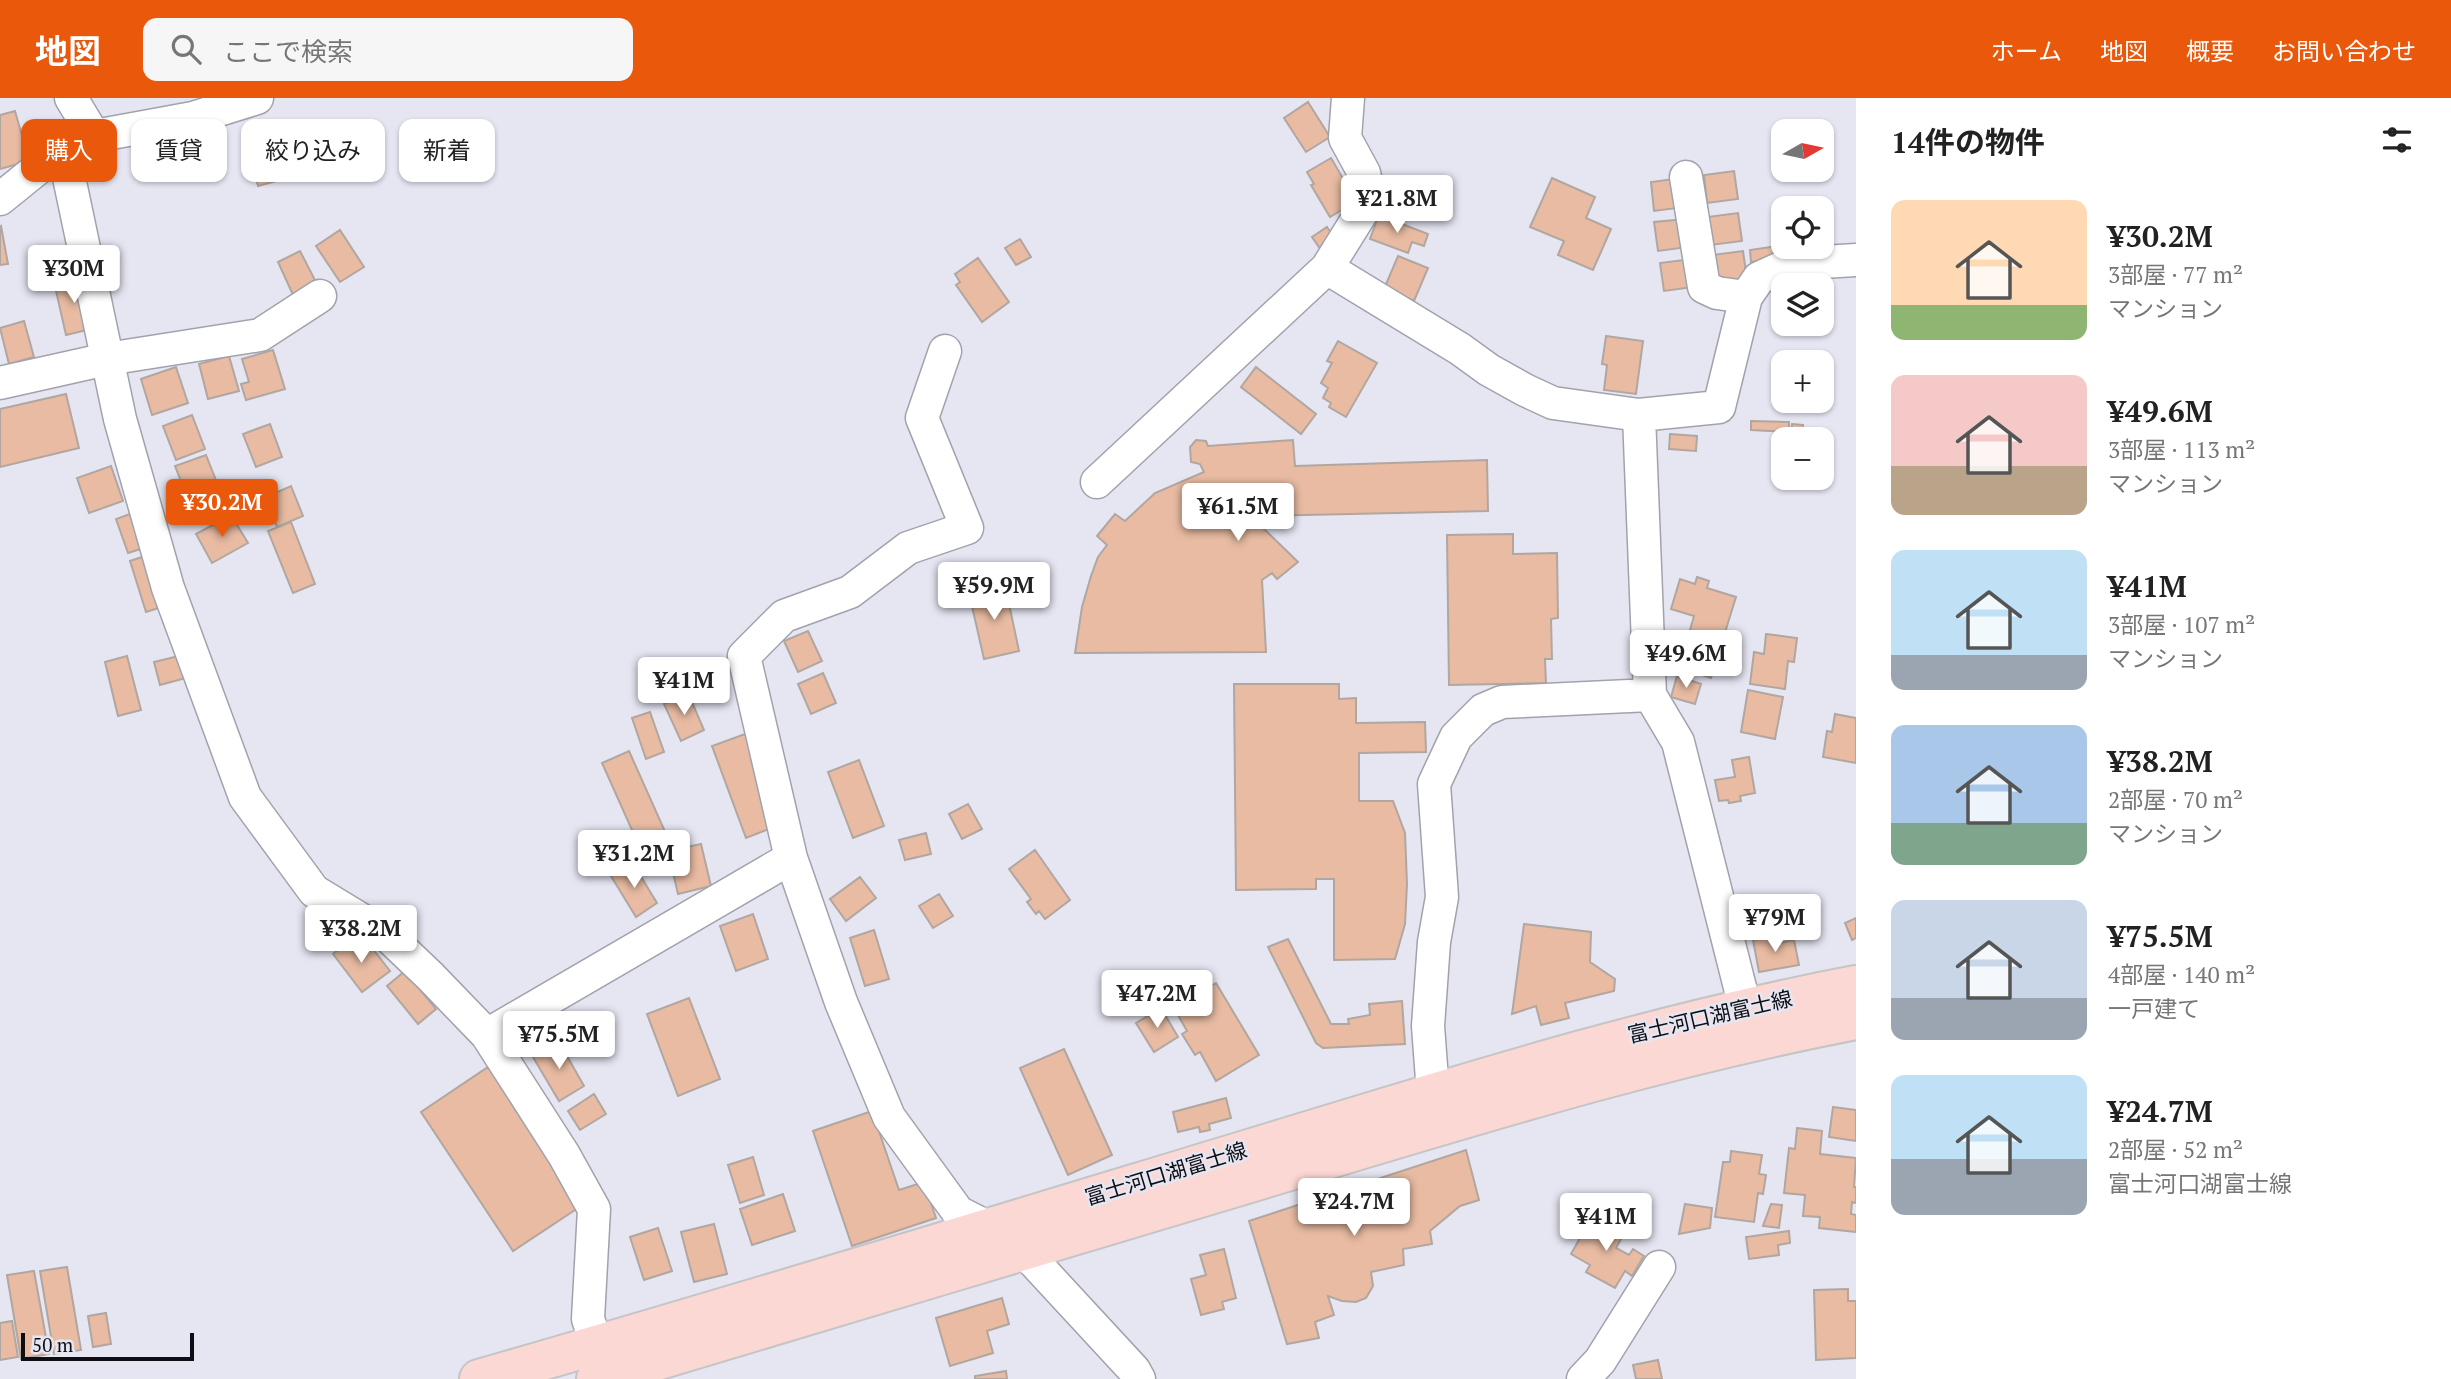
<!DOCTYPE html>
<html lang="ja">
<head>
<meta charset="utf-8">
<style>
	body { margin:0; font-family:"PT Serif","Noto Sans JP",serif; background:#f6f6f6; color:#222; height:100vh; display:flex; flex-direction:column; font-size:26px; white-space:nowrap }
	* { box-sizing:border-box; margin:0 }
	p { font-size:23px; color:#767676 }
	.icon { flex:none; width:38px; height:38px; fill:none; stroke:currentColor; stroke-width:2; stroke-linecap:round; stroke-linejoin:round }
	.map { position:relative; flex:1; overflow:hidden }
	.side { display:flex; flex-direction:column; background:#fff; width:595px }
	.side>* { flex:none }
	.guide { position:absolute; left:21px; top:21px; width:665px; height:63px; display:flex; gap:14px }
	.needle { width:46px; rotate:81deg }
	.controls { position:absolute; left:1771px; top:21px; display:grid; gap:14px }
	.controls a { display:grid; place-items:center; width:63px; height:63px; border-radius:14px; background:#fff; box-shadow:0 2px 5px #0004; font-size:35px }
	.scale { position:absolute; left:21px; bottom:18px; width:173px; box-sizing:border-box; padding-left:7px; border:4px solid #0e0e12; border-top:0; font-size:19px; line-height:24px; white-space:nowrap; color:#0e0e12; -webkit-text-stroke:5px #e5e6f2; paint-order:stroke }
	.price { position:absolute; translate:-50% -60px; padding:0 16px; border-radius:7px; background:#fff; color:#222; font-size:23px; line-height:46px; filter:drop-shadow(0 2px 4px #0008) }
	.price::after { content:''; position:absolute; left:50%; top:42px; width:21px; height:16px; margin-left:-10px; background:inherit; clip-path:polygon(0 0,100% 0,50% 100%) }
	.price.current { background:#ea580c; color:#fff }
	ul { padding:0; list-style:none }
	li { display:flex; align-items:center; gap:21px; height:175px; padding:0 35px }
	li span { display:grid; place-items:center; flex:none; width:196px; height:140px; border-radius:14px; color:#555 }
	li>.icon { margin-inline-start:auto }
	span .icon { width:84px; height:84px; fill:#fffc; stroke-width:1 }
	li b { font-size:30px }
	h2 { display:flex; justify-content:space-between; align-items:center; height:84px; padding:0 35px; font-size:30px }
	.tag { padding:0 24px; border-radius:14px; background:#fff; box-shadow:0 2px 5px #0004; font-size:24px; line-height:63px }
	.tag.current { background:#ea580c; color:#fff }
	header { display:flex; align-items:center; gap:42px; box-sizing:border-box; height:98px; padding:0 35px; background:#ea580c; color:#fff }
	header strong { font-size:33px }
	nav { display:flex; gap:38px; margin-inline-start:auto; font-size:24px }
	.search { width:490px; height:63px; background:#f6f6f6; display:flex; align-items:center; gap:18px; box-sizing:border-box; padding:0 24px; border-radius:14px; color:#767676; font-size:26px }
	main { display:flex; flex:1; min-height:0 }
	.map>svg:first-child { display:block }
	.building { fill:#e8bba2; stroke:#b1a6a0; stroke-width:2 }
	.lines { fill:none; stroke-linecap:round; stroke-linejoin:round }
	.minor-casing { stroke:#a1a2ac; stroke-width:35 }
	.major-casing { stroke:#c5c5c6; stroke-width:42 }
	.minor { stroke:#fff; stroke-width:32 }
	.major { stroke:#fcd8d5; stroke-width:38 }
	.labels { text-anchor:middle; stroke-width:5; stroke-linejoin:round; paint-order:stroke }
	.street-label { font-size:21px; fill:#0e0e12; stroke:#e5e6f2 }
</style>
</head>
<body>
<header>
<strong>地図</strong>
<div class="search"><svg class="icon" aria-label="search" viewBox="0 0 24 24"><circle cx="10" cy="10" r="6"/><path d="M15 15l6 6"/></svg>ここで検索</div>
<nav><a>ホーム</a><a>地図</a><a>概要</a><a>お問い合わせ</a></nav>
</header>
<main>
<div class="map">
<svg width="1856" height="1281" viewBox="0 0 1856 1281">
	<rect width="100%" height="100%" fill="#e5e6f2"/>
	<path class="building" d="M 1308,4 L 1330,39 L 1306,54 L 1284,20 Z
		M 15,13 L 29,63 L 0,71 L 0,17 Z
		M 277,34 L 287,71 L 277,73 L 280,82 L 258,88 L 249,52 L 258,50 L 255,40 Z
		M 1331,60 L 1356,103 L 1330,119 L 1311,87 L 1314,86 L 1307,74 Z
		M 1734,73 L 1738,101 L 1707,105 L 1704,77 Z
		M 1552,80 L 1595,99 L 1586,120 L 1611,131 L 1593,172 L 1558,157 L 1564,143 L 1530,129 Z
		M 1681,80 L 1685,109 L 1654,113 L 1651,84 Z
		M 1738,115 L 1742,143 L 1711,147 L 1707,119 Z
		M 1379,117 L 1428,136 L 1424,148 L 1412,144 L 1408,155 L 1370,141 Z
		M 1685,121 L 1688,149 L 1658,153 L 1654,124 Z
		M 1,128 L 8,166 L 0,167 L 0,129 Z
		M 1327,129 L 1336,142 L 1321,152 L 1312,139 Z
		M 340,132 L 364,169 L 340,184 L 316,148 Z
		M 1020,141 L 1031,159 L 1016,167 L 1005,150 Z
		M 1778,148 L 1780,160 L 1751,164 L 1750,152 Z
		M 300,153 L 317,186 L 293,197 L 278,164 Z
		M 1743,153 L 1747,181 L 1716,185 L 1712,157 Z
		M 1398,158 L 1428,170 L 1414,203 L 1384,191 Z
		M 978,160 L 1009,204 L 982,224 L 956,187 L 960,184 L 955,176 Z
		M 1691,161 L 1694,189 L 1664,193 L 1660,165 Z
		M 83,177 L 95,230 L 66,237 L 54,184 Z
		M 24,223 L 34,259 L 9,266 L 0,230 Z
		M 1606,238 L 1643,243 L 1636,296 L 1604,292 L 1607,267 L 1602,266 Z
		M 1338,243 L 1377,265 L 1346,319 L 1329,309 L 1331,305 L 1323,300 L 1328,290 L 1321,285 L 1332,265 L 1327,263 Z
		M 273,252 L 285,291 L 246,302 L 241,286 L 249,284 L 242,261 Z
		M 229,258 L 239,293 L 208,301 L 199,266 Z
		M 176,269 L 188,305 L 152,317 L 141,281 Z
		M 1256,269 L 1316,316 L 1301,336 L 1241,289 Z
		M 66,296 L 79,350 L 0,369 L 0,311 Z
		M 192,317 L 205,351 L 176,362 L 163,328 Z
		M 1751,323 L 1789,324 L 1789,334 L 1751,332 Z
		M 270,326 L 282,359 L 256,369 L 243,336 Z
		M 1792,326 L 1803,327 L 1802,341 L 1791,341 Z
		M 1670,336 L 1697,338 L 1696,353 L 1669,351 Z
		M 1196,342 L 1206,343 L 1208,348 L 1293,342 L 1295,368 L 1487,362 L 1488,413 L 1261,418 L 1261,428 L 1298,464 L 1277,481 L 1272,475 L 1262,482 L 1266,554 L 1075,555 L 1082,509 L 1091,478 L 1098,459 L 1107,447 L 1097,438 L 1115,416 L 1125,423 L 1155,395 L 1204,374 L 1200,366 L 1191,364 L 1190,349 Z
		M 206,357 L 221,395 L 190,406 L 175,368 Z
		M 111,368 L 123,403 L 89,415 L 77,380 Z
		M 291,388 L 303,418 L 277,429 L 264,400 Z
		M 141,412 L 153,447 L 128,455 L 116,421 Z
		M 231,417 L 248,445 L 212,465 L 196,436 Z
		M 291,424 L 315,486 L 293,495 L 268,433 Z
		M 1513,436 L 1513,456 L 1557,455 L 1558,520 L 1551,521 L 1552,561 L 1545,561 L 1546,585 L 1449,587 L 1447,437 Z
		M 154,455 L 171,506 L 146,514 L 130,463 Z
		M 1697,479 L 1709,483 L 1707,490 L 1736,499 L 1711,580 L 1687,572 L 1684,553 L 1694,518 L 1671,511 L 1680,481 L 1695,486 Z
		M 1005,487 L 1019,553 L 984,561 L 969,495 Z
		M 808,533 L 822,563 L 798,574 L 784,543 Z
		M 1766,536 L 1797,540 L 1794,564 L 1788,563 L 1785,591 L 1750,586 L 1754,554 L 1764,556 Z
		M 187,556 L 193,578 L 160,587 L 154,564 Z
		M 127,558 L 141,612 L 118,618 L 105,564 Z
		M 823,575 L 836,605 L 811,616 L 798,586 Z
		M 1677,578 L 1701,586 L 1695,606 L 1671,599 Z
		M 1234,586 L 1339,586 L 1339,601 L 1356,600 L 1356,625 L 1425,624 L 1426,654 L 1359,655 L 1359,703 L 1393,703 L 1405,735 L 1407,786 L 1405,826 L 1395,861 L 1334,862 L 1334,781 L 1316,781 L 1316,791 L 1236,792 Z
		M 1748,592 L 1783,599 L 1775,641 L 1741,634 Z
		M 688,595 L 704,632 L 681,643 L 664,606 Z
		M 650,614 L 664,654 L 646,661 L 632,620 Z
		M 1835,616 L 1856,620 L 1856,665 L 1823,659 L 1827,633 L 1832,634 Z
		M 745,636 L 779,727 L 746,740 L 712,648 Z
		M 629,653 L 667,738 L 640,750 L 602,665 Z
		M 1749,659 L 1755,695 L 1740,698 L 1741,703 L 1729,705 L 1728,702 L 1719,703 L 1715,682 L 1735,679 L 1732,662 Z
		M 859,662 L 884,728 L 853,740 L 828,674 Z
		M 968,706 L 982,731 L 962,741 L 949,716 Z
		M 926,735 L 931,756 L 905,762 L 899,742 Z
		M 701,746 L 711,788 L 678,796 L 668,753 Z
		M 1035,752 L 1070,802 L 1045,821 L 1039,813 L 1036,816 L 1027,804 L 1031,801 L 1009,771 Z
		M 632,764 L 657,805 L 636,819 L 611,778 Z
		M 860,779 L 876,800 L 846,823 L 830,801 Z
		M 939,796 L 953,818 L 933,830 L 919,808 Z
		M 753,816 L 768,861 L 736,873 L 720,828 Z
		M 1856,820 L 1856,840 L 1852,842 L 1845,825 Z
		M 1524,826 L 1591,834 L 1590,864 L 1615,881 L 1614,893 L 1565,905 L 1569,920 L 1541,927 L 1536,908 L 1512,916 Z
		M 874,832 L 889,881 L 865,888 L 850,840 Z
		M 1774,838 L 1775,846 L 1794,842 L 1799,867 L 1759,874 L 1753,842 Z
		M 352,841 L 364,857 L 372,850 L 390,873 L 362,894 L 333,856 Z
		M 1288,841 L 1331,926 L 1349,926 L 1348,921 L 1370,917 L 1369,906 L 1402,903 L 1405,946 L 1323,950 L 1316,945 L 1268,849 Z
		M 405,873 L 436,911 L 418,926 L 387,888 Z
		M 1216,885 L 1259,957 L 1216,983 L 1200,954 L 1195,957 L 1182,936 L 1187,933 L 1174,910 Z
		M 689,900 L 720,981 L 678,998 L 647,916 Z
		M 1161,910 L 1178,939 L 1154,954 L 1136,925 Z
		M 559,944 L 584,988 L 559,1003 L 533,959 Z
		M 1064,951 L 1112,1057 L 1068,1077 L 1020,970 Z
		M 488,969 L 581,1108 L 513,1153 L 421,1014 Z
		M 594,996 L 606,1016 L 580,1032 L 568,1013 Z
		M 1226,1000 L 1231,1020 L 1209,1026 L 1210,1032 L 1200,1034 L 1199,1029 L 1178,1034 L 1173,1014 Z
		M 1833,1009 L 1856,1012 L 1856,1043 L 1829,1039 Z
		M 872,1013 L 899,1092 L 924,1084 L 936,1120 L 852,1148 L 813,1033 Z
		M 1797,1030 L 1822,1033 L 1820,1056 L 1856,1060 L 1854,1089 L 1856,1089 L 1856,1105 L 1852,1104 L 1851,1116 L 1856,1117 L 1856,1134 L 1819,1130 L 1820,1119 L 1803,1118 L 1805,1097 L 1784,1095 L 1789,1050 L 1795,1051 Z
		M 1466,1052 L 1479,1102 L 1460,1108 L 1430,1133 L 1432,1146 L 1403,1151 L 1404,1167 L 1371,1174 L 1373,1188 L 1366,1200 L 1356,1204 L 1342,1203 L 1328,1198 L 1334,1217 L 1315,1224 L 1319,1240 L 1287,1246 L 1249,1123 Z
		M 1731,1053 L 1762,1057 L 1759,1076 L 1766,1077 L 1763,1096 L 1758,1095 L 1754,1124 L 1715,1119 L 1723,1064 L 1730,1064 Z
		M 753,1059 L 764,1097 L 740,1105 L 728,1067 Z
		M 783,1096 L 795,1133 L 752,1147 L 740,1111 Z
		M 1685,1106 L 1712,1110 L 1710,1130 L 1679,1136 Z
		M 1771,1106 L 1782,1107 L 1779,1130 L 1763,1128 Z
		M 1608,1121 L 1626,1132 L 1616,1150 L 1629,1157 L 1633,1151 L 1644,1158 L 1632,1178 L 1625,1173 L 1615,1190 L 1586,1174 L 1590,1167 L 1571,1156 L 1589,1124 L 1602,1132 Z
		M 714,1126 L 727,1176 L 694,1184 L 681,1134 Z
		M 658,1130 L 672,1173 L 644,1182 L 630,1139 Z
		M 1789,1133 L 1790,1145 L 1778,1147 L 1779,1157 L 1749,1161 L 1746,1139 Z
		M 1224,1151 L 1236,1200 L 1222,1204 L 1224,1211 L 1201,1217 L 1191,1181 L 1206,1177 L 1200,1157 Z
		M 67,1169 L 81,1252 L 54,1256 L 40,1173 Z
		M 34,1173 L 49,1256 L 21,1261 L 7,1177 Z
		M 1848,1191 L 1848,1203 L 1856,1203 L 1856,1260 L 1816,1262 L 1814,1192 Z
		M 1002,1200 L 1009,1226 L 987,1233 L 993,1255 L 950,1268 L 936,1220 Z
		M 106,1215 L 111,1246 L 93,1249 L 88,1218 Z
		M 12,1223 L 18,1259 L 0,1262 L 0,1225 Z
		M 1658,1262 L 1662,1281 L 1636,1281 L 1633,1267 Z
		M 1006,1273 L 1007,1281 L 975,1281 L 975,1278 Z"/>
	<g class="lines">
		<g class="minor-casing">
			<path id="minor" d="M 71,0 L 94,38
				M 63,51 L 120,321 L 168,490 L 245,699 L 314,793 L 388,838 L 430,878 L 487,937 L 564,1057 L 594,1111 L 588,1221 L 597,1247
				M 1686,79 L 1704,189 L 1717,195 L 1746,199
				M 0,101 L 73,42 L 193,20 L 257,0
				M 1327,170 L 1460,251 L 1489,272 L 1525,292 L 1553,305 L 1639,317
				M 945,253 L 922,320 L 967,430 L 908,450 L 850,494 L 784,518 L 744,558 L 791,760 L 841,904 L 889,1019 L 958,1114 L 989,1130 L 1023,1152 L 1134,1272 L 1139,1281
				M 0,285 L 107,261 L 260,237 L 320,198
				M 1097,384 L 1327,170 L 1370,101 L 1364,75 L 1345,40 L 1348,0
				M 1751,933 L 1678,644 L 1650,597 L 1639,317 L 1719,309 L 1746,199 L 1759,180 L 1790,166 L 1856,162
				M 487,937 L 791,760
				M 1433,995 L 1428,928 L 1434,844 L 1442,799 L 1434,686 L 1456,639 L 1483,612 L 1502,604 L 1650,597
				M 1583,1281 L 1600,1263 L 1659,1169"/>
		</g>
		<g class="major-casing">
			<path id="major" d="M 479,1281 C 738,1207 995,1128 1252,1050 C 1452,989 1651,926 1856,887
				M 596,1281 C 832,1211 1067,1139 1303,1069 C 1486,1014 1668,958 1856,922"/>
		</g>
		<use href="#minor" class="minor"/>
		<use href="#major" class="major"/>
	</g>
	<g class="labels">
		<g class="street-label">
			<text transform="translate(1710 919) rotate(-13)" y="7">富士河口湖富士線</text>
			<text transform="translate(1166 1076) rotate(-17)" y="7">富士河口湖富士線</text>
		</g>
	</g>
</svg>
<div class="controls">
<a><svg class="needle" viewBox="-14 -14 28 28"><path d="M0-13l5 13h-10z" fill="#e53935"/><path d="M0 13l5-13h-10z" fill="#767676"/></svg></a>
<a><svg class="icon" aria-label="locate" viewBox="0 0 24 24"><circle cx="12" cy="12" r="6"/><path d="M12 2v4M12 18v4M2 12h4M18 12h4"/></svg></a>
<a><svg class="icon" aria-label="layers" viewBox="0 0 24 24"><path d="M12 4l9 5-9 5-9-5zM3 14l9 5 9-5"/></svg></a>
<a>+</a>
<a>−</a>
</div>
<div class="scale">50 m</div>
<b class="price" style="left:1397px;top:137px">¥21.8M</b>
<b class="price" style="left:74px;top:207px">¥30M</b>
<b class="price current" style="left:222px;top:441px">¥30.2M</b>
<b class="price" style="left:1238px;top:445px">¥61.5M</b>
<b class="price" style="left:994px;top:524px">¥59.9M</b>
<b class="price" style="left:1686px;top:592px">¥49.6M</b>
<b class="price" style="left:684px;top:619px">¥41M</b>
<b class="price" style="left:634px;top:792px">¥31.2M</b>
<b class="price" style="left:1775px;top:856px">¥79M</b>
<b class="price" style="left:361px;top:867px">¥38.2M</b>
<b class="price" style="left:1157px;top:932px">¥47.2M</b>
<b class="price" style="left:559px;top:973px">¥75.5M</b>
<b class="price" style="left:1354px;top:1140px">¥24.7M</b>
<b class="price" style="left:1606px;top:1155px">¥41M</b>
<div class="guide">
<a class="tag current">購入</a>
<a class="tag">賃貸</a>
<a class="tag">絞り込み</a>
<a class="tag">新着</a>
</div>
</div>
<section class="side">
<h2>14件の物件<svg class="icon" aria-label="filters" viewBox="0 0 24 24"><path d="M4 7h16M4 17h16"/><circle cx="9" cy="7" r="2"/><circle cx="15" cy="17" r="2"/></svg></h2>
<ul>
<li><span style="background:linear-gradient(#ffd9b3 75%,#8fb573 0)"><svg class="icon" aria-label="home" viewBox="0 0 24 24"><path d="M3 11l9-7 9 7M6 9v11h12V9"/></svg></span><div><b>¥30.2M</b><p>3部屋 · 77 m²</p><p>マンション</p></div></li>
<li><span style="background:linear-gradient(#f6c9c9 65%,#b9a48a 0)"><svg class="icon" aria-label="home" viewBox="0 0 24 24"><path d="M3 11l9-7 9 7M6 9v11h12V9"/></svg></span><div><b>¥49.6M</b><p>3部屋 · 113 m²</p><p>マンション</p></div></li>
<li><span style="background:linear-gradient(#bfe0f5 75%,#9aa5b1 0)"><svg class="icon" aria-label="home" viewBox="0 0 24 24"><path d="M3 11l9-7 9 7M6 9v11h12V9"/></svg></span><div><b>¥41M</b><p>3部屋 · 107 m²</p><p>マンション</p></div></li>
<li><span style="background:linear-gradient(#a9c7e8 70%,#7fa58c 0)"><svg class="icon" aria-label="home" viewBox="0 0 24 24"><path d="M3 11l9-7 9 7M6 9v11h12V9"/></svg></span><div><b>¥38.2M</b><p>2部屋 · 70 m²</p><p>マンション</p></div></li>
<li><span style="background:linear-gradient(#c9d6e8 70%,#9aa5b1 0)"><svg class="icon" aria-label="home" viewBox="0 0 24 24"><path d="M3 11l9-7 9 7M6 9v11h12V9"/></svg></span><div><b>¥75.5M</b><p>4部屋 · 140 m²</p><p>一戸建て</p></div></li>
<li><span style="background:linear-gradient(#bfe0f5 60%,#9aa5b1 0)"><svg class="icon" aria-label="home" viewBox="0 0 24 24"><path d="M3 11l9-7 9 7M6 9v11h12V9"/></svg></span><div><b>¥24.7M</b><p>2部屋 · 52 m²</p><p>富士河口湖富士線</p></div></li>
</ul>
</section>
</main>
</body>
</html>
